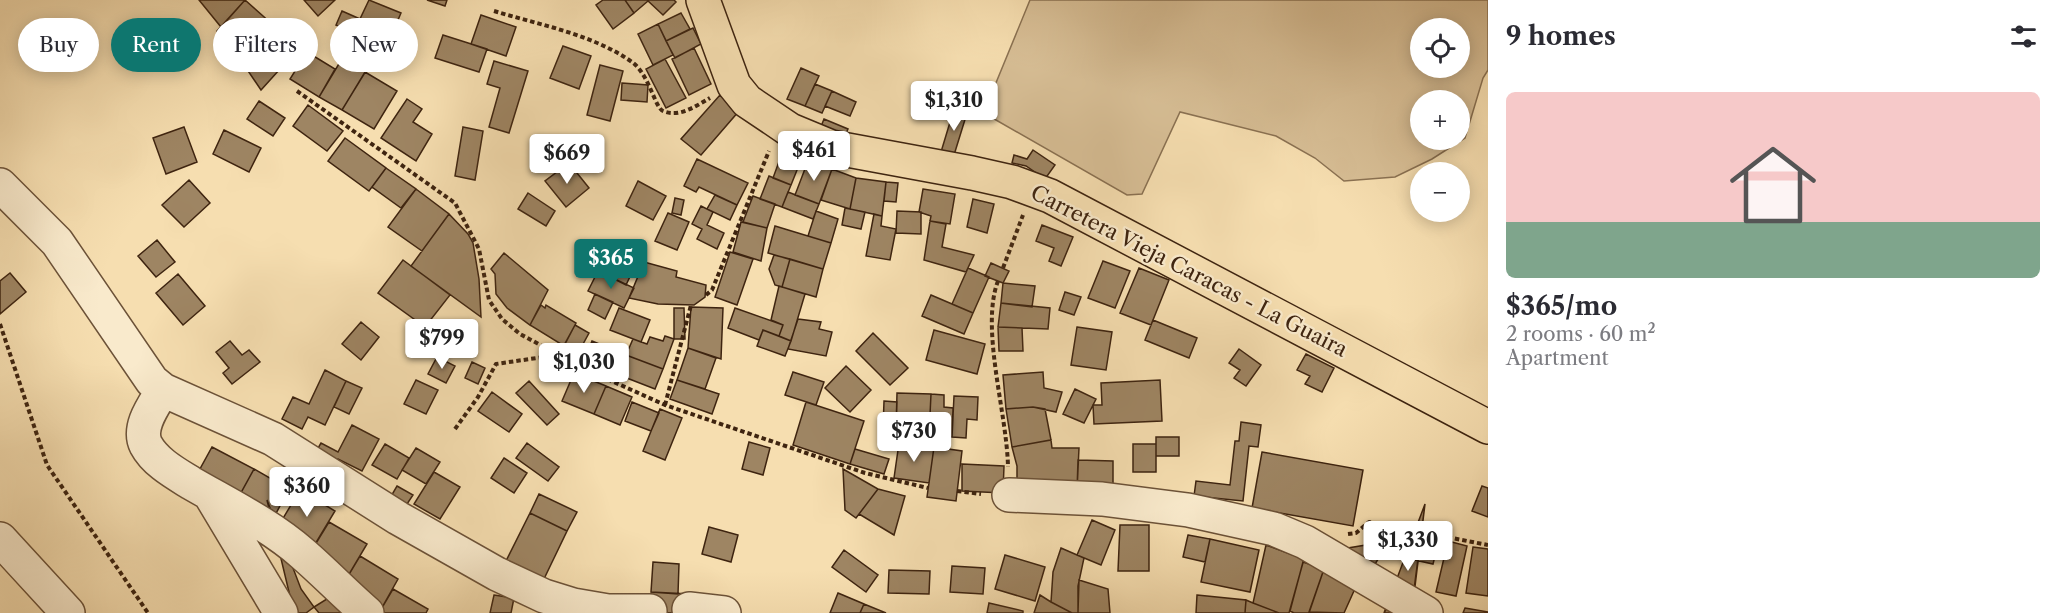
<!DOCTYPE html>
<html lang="en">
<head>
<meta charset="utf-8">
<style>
	body { margin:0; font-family:"Libre Caslon Text",serif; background:#f7f7f7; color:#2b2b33; height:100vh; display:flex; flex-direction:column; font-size:22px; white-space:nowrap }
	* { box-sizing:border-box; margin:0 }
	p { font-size:20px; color:#7c7c81 }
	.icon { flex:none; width:33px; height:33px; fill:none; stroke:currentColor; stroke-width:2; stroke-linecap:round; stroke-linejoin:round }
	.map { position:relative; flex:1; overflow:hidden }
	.details { display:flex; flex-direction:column; background:#fff; width:570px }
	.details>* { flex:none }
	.guide { position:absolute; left:18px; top:18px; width:570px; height:54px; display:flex; gap:12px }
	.buttons { position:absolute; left:1410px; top:18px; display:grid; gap:12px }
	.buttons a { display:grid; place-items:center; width:60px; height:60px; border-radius:50%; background:#fff; box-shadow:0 3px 15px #0003; font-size:30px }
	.price { position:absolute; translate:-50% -51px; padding:0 14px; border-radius:6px; background:#fff; color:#222; font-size:20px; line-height:39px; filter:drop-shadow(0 2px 3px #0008) }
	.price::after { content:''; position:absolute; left:50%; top:36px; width:18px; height:14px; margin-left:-9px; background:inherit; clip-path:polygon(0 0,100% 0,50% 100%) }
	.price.selected { background:#0f766e; color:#fff }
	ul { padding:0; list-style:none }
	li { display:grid; align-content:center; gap:12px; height:318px; padding:0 18px }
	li+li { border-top:2px solid #e1e1e2 }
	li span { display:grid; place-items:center; height:186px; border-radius:9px; color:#555 }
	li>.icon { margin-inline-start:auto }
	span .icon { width:108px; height:108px; fill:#fffc; stroke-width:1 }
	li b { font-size:26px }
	h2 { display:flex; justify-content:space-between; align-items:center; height:72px; padding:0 18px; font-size:26px }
	.pill { padding:0 21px; border-radius:27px; background:#fff; box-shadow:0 3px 15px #0003; font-size:21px; line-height:54px }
	.pill.selected { background:#0f766e; color:#fff }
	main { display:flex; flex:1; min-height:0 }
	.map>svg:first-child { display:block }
	.green { fill:#d7be95; stroke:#8a7152; stroke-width:1.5; fill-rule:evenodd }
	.building { fill:#9e8563; stroke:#3e2410; stroke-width:1.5 }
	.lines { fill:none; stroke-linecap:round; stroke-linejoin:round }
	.minor-casing { stroke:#6c5238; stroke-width:36 }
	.major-casing { stroke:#3e2410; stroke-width:36 }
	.path { stroke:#3e2410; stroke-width:4; stroke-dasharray:4.5 3; stroke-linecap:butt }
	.minor { stroke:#f9eacc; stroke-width:33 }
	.major { stroke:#f6deb0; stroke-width:33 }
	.labels { text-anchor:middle; stroke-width:4.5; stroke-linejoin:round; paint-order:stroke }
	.street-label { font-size:21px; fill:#3e2410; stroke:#f9eacc }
</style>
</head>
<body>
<main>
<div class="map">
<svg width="1488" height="613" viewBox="0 0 1488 613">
	<rect width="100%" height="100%" fill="#f6deb0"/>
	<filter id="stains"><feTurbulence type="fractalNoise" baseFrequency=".00333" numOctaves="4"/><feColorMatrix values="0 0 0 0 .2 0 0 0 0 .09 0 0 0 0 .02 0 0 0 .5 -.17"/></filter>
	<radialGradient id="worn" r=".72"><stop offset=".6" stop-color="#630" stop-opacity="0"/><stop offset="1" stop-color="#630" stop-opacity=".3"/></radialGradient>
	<path class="green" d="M 1030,0 L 1488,0 L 1488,70 L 1483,78 L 1465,138 L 1432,159 L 1395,177 L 1344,181 L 1315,158 L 1276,136 L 1180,112 L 1142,194 L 1127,195 L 989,116 L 991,95 ZM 1420,28 L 1460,28 L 1460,68 L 1420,68 ZM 1420,100 L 1460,100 L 1460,140 L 1420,140 Z"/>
	<path class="building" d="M 199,0 L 245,0 L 221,27 Z
		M 245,0 L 272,24 L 240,59 L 217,31 Z
		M 304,0 L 335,0 L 318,16 Z
		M 369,0 L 401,13 L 392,34 L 360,19 Z
		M 427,0 L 447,0 L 445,6 Z
		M 603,0 L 625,0 L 634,13 L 613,29 L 596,5 Z
		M 625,0 L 647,0 L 648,1 L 634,13 Z
		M 647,0 L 674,0 L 676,2 L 663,15 Z
		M 342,11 L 360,19 L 354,33 L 336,25 Z
		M 681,13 L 690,29 L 666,41 L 658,24 Z
		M 481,15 L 516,27 L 506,56 L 471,44 Z
		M 272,24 L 299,48 L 261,90 L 240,59 Z
		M 658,24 L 673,55 L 653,65 L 638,34 Z
		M 395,27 L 411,35 L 395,69 L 379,61 Z
		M 693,28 L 701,44 L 675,58 L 666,41 Z
		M 443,35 L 487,49 L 479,72 L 435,58 Z
		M 563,46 L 591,56 L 579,89 L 550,78 Z
		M 694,48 L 711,84 L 689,95 L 672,59 Z
		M 307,52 L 335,69 L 319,97 L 290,79 Z
		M 346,52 L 369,66 L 342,110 L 319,97 Z
		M 665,59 L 686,98 L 666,108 L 646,69 Z
		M 494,61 L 528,71 L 509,133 L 489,127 L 500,88 L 487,84 Z
		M 600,65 L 623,71 L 610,121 L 587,115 Z
		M 801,68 L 819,76 L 805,106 L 787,99 Z
		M 365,72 L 397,91 L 374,129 L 342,110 Z
		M 622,83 L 648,85 L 647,102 L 621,100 Z
		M 815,84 L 832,91 L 822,113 L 805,106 Z
		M 832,91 L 856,102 L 850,116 L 825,106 Z
		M 720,95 L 739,111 L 701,155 L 681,139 Z
		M 407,99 L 422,109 L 413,122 L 432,134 L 416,161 L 381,138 Z
		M 259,101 L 285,118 L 273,136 L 247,119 Z
		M 308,105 L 343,131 L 327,151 L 293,126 Z
		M 954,109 L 967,113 L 954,155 L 941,152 Z
		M 824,119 L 848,129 L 844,138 L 820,129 Z
		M 184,127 L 197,162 L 166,174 L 153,138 Z
		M 463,127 L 483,131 L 475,180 L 455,176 Z
		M 224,130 L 261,148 L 249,172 L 213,154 Z
		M 345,138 L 386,168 L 369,191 L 328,161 Z
		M 784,148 L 803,155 L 791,185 L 773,178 Z
		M 1033,150 L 1055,165 L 1045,179 L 1026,166 L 1012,163 L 1014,155 L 1027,159 Z
		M 697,159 L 748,183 L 737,205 L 699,187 L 696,192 L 684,186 Z
		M 808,161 L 832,169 L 819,204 L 795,195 Z
		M 569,163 L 589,188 L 566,207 L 545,181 Z
		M 386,168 L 416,189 L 401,208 L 372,187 Z
		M 832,169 L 856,178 L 850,209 L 821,200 Z
		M 769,176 L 791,185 L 782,207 L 760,199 Z
		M 856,178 L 886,182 L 882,216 L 850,209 Z
		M 189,180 L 210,203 L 184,227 L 162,205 Z
		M 638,181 L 666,196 L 653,220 L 626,206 Z
		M 886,182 L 898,183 L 896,202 L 884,201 Z
		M 416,189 L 449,214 L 422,251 L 388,227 Z
		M 923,189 L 955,194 L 950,224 L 930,221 L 931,216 L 919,212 Z
		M 788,192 L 819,204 L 813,219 L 782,207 Z
		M 528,193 L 555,211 L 546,226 L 518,209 Z
		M 715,195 L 737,205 L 730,220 L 707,209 Z
		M 753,196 L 775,204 L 767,228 L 743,222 Z
		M 675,198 L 684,200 L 681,215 L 672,213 Z
		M 973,199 L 994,204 L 987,233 L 967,227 Z
		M 701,206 L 713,212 L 707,225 L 724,233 L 717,249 L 697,239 L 702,229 L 692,224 Z
		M 845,208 L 865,212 L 861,229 L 842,225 Z
		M 816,211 L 838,219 L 831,243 L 808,236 Z
		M 897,211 L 921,212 L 921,234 L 896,233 Z
		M 668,213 L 689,222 L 677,250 L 655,241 Z
		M 449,214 L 468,234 L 473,243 L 479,279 L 481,317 L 411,266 Z
		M 874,214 L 882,216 L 881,226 L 896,229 L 890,260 L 866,256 Z
		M 930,221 L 946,224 L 942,247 L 974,255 L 966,272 L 924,260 Z
		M 741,222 L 767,228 L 761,261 L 733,252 Z
		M 1042,225 L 1073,237 L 1061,266 L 1049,261 L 1054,248 L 1036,241 Z
		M 775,226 L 831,243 L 823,269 L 768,253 Z
		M 157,240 L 175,262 L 156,277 L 138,256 Z
		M 730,252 L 753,259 L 737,305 L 715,297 Z
		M 504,253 L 548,290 L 530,325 L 507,308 L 496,294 L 495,274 L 491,269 Z
		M 774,255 L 790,259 L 782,287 L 775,285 L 769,269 Z
		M 616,259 L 634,268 L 626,285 L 608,276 Z
		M 790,259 L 823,269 L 816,297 L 782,287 Z
		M 403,260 L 450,295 L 425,327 L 378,293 Z
		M 1103,261 L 1130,271 L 1115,308 L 1088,298 Z
		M 644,262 L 677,271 L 676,277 L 706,285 L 705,297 L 694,305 L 658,304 L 629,298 Z
		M 991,263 L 1009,271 L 1003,283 L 985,276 Z
		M 968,268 L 989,277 L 973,313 L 952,304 Z
		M 1139,268 L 1169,280 L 1151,325 L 1120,313 Z
		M 598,271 L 634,288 L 624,308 L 588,291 Z
		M 10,273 L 26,292 L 0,314 L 0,281 Z
		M 178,274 L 205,306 L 183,325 L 156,293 Z
		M 1003,283 L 1035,286 L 1032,307 L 1001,303 Z
		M 779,286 L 805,294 L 791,341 L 779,336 L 783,325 L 771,320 Z
		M 1065,292 L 1081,297 L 1074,315 L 1059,310 Z
		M 595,294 L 613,302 L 605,319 L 588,310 Z
		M 931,295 L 973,313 L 964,334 L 922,316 Z
		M 1001,303 L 1050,308 L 1048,329 L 998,327 Z
		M 541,305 L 545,308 L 546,305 L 576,323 L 564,346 L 530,325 Z
		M 691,307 L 723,308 L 721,359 L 688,348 Z
		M 619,308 L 650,320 L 641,342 L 610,330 Z
		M 674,308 L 684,308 L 685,339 L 674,339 Z
		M 735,308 L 783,325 L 779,336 L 763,330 L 759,340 L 728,328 Z
		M 798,319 L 821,322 L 819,329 L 832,332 L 826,356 L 788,349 Z
		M 1153,320 L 1197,338 L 1189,358 L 1145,340 Z
		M 361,322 L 379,337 L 361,360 L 342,344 Z
		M 575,325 L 589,333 L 576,357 L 562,349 Z
		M 998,327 L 1022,328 L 1023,351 L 999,351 Z
		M 1077,327 L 1112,332 L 1106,370 L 1071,365 Z
		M 763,330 L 791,341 L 785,356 L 757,346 Z
		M 934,330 L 985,344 L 977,374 L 926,360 Z
		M 873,333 L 908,368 L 890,385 L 856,351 Z
		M 665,336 L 674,339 L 663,369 L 626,355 L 633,339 L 647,344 L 650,337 L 663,341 Z
		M 230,341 L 242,355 L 249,350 L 260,362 L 232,384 L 223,373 L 229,368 L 216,352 Z
		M 592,341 L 626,355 L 619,375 L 584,361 Z
		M 688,348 L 716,358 L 705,389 L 677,380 Z
		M 1239,349 L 1261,365 L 1246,386 L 1234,378 L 1240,370 L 1229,363 Z
		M 1306,354 L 1334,368 L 1322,392 L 1305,384 L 1310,376 L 1297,370 Z
		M 626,355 L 663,369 L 655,389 L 619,375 Z
		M 437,357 L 455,366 L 446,383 L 428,374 Z
		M 472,362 L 485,368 L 478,384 L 465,378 Z
		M 846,366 L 871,390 L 850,412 L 825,388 Z
		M 325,370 L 346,381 L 325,425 L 308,417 L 302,429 L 282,419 L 293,397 L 309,404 Z
		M 793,372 L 824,382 L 816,405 L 785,395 Z
		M 1043,372 L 1044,388 L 1062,392 L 1056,412 L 1033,407 L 1006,409 L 1003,375 Z
		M 574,373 L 606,386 L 594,414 L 562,401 Z
		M 416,380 L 438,390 L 426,414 L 404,404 Z
		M 677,380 L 719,394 L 712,414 L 670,399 Z
		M 1160,380 L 1162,421 L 1094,424 L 1093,405 L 1102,405 L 1101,383 Z
		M 346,381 L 362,388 L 349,414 L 334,407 Z
		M 529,381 L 559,414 L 547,425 L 516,393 Z
		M 606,386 L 632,397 L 620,425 L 594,414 Z
		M 1075,389 L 1096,399 L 1084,423 L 1063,414 Z
		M 492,392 L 522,414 L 509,432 L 478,411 Z
		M 897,393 L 931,394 L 930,415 L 914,414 L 913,431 L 896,430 Z
		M 931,394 L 944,395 L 944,407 L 953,408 L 952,437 L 929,436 Z
		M 954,396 L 978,397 L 977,420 L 967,419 L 966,438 L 952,437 Z
		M 884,401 L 897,402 L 896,430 L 883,430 Z
		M 632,402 L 659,413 L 651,431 L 625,421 Z
		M 806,402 L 864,421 L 850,464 L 793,445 Z
		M 1033,407 L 1045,409 L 1051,440 L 1012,447 L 1006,409 Z
		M 660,409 L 682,418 L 665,460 L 643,451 Z
		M 1241,422 L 1261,425 L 1258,447 L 1249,446 L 1243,501 L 1194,496 L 1196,481 L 1230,485 L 1235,441 L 1239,441 Z
		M 352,425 L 379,439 L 362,471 L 338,459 L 335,466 L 314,455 L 321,443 L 338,452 Z
		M 1156,437 L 1179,437 L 1179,456 L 1156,456 Z
		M 1051,440 L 1052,448 L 1079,448 L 1077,491 L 1017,489 L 1017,466 L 1012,447 Z
		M 749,442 L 770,448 L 763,475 L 742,469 Z
		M 527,443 L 559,467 L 548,481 L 516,458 Z
		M 899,443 L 934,447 L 929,483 L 894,478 Z
		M 385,444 L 409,458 L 397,479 L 372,465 Z
		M 1133,444 L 1156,444 L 1156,472 L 1133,472 Z
		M 212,447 L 254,469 L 237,500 L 195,478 Z
		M 934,447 L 962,451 L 956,501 L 927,497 Z
		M 416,448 L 440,462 L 426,484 L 402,470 Z
		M 855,449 L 889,459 L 884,474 L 850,464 Z
		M 1262,452 L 1363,470 L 1353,526 L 1252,508 Z
		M 504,458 L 527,473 L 514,493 L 491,478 Z
		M 1078,460 L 1113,461 L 1113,492 L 1077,491 Z
		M 962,464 L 1004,466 L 1003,493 L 962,491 Z
		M 254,469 L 289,489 L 273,519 L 237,500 Z
		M 843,469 L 878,489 L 856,518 L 845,510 Z
		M 434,472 L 460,487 L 440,519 L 414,504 Z
		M 397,486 L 413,495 L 405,507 L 390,498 Z
		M 1482,486 L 1488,488 L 1488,517 L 1472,511 Z
		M 878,489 L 905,496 L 894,535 L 859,514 Z
		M 300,490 L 335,511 L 314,546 L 279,525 Z
		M 539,494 L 577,512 L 567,531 L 530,513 Z
		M 267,500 L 301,589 L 314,607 L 306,613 L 294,613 Z
		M 1425,504 L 1412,611 L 1391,601 L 1384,613 Z
		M 1425,504 L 1411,613 L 1384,613 Z
		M 530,513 L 567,531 L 542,583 L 504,565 Z
		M 1092,520 L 1115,530 L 1101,565 L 1077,555 Z
		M 329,522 L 367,544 L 348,576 L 310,553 Z
		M 1120,525 L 1149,525 L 1149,571 L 1118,571 Z
		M 1376,525 L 1407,533 L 1401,557 L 1370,550 Z
		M 709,527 L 738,535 L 731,562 L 702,554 Z
		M 1407,533 L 1439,540 L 1433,564 L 1401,557 Z
		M 1188,535 L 1210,539 L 1205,562 L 1183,557 Z
		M 1210,539 L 1259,550 L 1250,592 L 1201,582 Z
		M 1448,541 L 1467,546 L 1456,596 L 1436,592 Z
		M 1372,544 L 1370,550 L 1382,553 L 1370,572 L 1336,550 Z
		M 1266,545 L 1304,559 L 1289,613 L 1279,613 L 1253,603 Z
		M 1473,547 L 1488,549 L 1488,596 L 1466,593 Z
		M 1061,548 L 1084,558 L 1078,586 L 1078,613 L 1072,613 L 1051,602 L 1053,572 Z
		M 844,550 L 878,575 L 866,592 L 832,567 Z
		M 1005,555 L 1045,567 L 1035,601 L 995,589 Z
		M 360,556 L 398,579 L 380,611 L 348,576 Z
		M 653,562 L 679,564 L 678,594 L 651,592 Z
		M 1303,562 L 1324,569 L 1309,613 L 1294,613 L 1290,611 Z
		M 952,566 L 985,568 L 983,594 L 950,592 Z
		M 1324,569 L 1358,582 L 1344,613 L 1309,612 Z
		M 889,570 L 930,571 L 929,594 L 888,593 Z
		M 1079,580 L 1108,589 L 1110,613 L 1078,613 Z
		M 393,589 L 428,609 L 426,613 L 383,613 L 380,611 Z
		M 651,592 L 689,594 L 689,613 L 650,613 Z
		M 838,593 L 864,604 L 860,613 L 830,613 Z
		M 494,595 L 514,598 L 511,613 L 490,613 Z
		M 1040,595 L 1051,602 L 1072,613 L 1034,613 Z
		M 1197,595 L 1246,600 L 1245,613 L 1196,613 Z
		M 330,597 L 341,613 L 319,613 L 314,607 Z
		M 1246,600 L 1253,603 L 1279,613 L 1245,613 Z
		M 989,603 L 1023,611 L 1023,613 L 987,613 Z
		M 864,604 L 886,613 L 860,613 Z
		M 1465,608 L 1488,612 L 1488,613 L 1463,613 Z"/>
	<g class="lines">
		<g class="minor-casing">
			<path id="minor" d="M 0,185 L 57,242 L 152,381 L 163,390 L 273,439 L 398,518 L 497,574 L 544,596 L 573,605 L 608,611 L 650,611
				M 163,390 C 154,405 137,427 146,445 C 155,462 175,473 191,483 C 229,505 270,525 303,554 C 325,573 345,594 367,613
				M 1009,495 L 1102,499 L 1188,510 L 1274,529 L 1305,542 L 1426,613
				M 211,496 L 281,613
				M 0,539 L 68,613
				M 689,609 L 724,613"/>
		</g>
		<g class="major-casing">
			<path id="major" d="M 703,0 L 734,85 L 747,101 L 790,130 L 831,147 L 972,173 L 1012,182 L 1050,196 L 1488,427"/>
		</g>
		<path class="path" d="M 494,11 C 540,25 592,34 632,62 C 649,74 655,108 663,111 C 679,118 696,106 710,98
			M 297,91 L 455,203 L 479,249 L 489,300 L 502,319 L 520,334 L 585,369 L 665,405 L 865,473 L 928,488
			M 1003,268 L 1023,215
			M 998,281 C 980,328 1007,413 1008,467
			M 706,295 L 712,290 L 769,151
			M 0,324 L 47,465 L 148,613
			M 665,405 L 691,305
			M 455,429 L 478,397 L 496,364 L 557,355
			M 957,491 L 981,494
			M 1348,534 L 1356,533 L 1369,522 L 1488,545"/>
		<use href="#minor" class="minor"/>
		<use href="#major" class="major"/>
	</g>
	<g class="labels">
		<g class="street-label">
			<text transform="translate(1189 271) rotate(27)" y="7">Carretera Vieja Caracas - La Guaira</text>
		</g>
	</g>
	<rect width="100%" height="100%" filter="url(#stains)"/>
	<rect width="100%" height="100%" fill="url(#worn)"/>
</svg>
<div class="buttons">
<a><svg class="icon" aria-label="locate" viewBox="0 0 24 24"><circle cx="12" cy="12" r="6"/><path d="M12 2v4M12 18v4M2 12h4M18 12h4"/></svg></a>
<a>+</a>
<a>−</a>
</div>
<b class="price" style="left:954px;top:132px">$1,310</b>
<b class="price" style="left:814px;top:182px">$461</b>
<b class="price" style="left:567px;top:185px">$669</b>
<b class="price selected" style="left:611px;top:290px">$365</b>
<b class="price" style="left:442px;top:370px">$799</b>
<b class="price" style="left:584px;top:394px">$1,030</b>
<b class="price" style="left:914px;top:463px">$730</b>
<b class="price" style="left:307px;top:518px">$360</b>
<b class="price" style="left:1408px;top:572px">$1,330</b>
<div class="guide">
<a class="pill">Buy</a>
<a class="pill selected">Rent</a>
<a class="pill">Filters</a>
<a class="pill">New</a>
</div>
</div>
<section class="details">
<h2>9 homes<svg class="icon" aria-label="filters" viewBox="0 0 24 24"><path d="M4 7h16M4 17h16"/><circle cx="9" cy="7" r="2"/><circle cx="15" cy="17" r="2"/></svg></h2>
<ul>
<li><span style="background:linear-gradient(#f6c9c9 70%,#7fa58c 0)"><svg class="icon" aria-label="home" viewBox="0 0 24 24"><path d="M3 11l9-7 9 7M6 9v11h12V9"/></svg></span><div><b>$365/mo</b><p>2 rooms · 60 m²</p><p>Apartment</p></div></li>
</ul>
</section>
</main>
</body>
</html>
